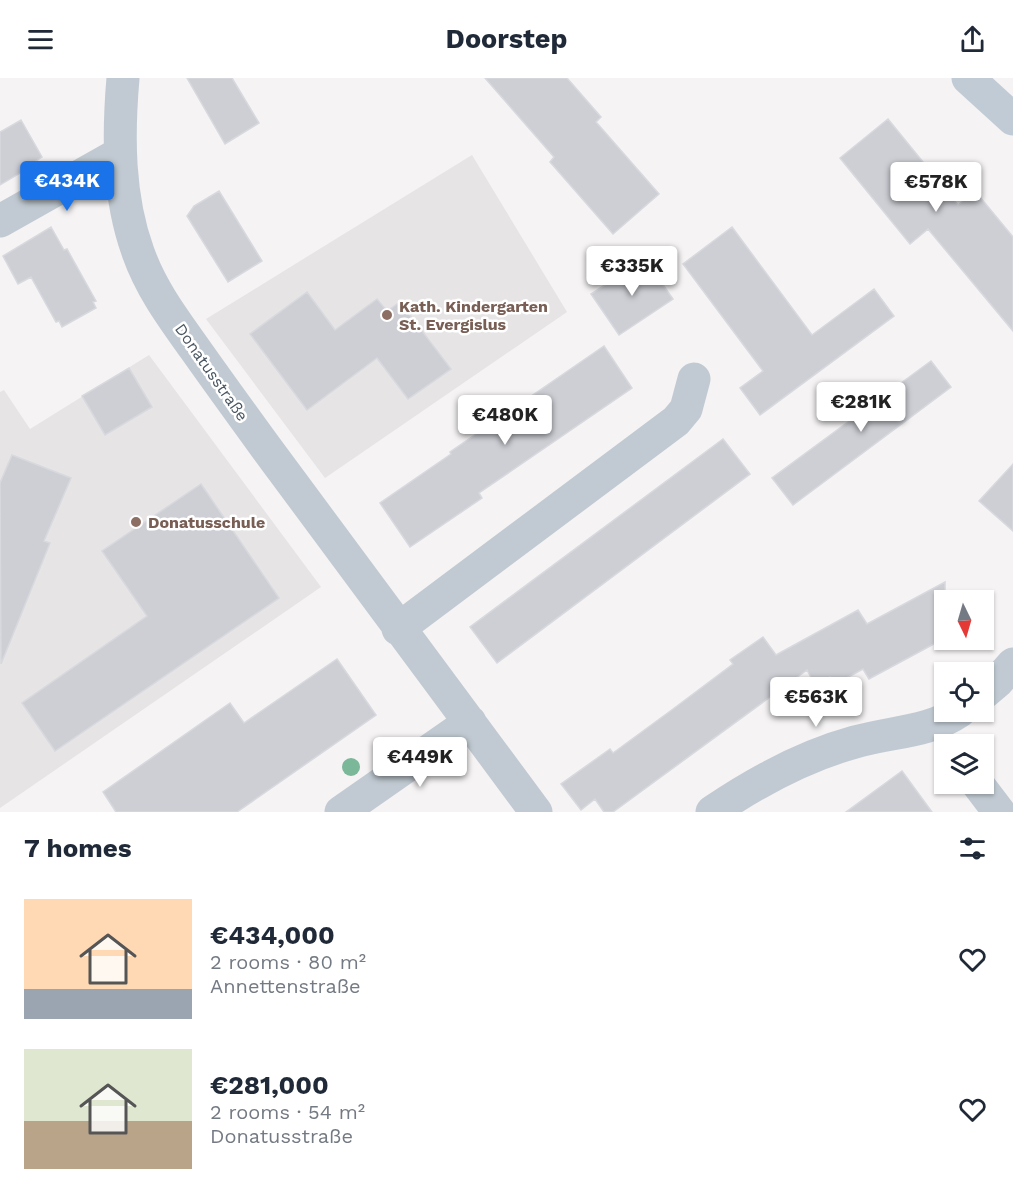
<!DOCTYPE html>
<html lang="en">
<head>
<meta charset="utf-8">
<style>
	body { margin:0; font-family:"Work Sans",sans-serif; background:#f6f6f7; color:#1f2937; height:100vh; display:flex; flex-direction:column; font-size:22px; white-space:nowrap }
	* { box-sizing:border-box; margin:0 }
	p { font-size:20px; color:#747a83 }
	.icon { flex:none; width:33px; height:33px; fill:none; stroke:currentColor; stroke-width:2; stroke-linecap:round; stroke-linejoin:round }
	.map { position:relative; height:734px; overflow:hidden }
	.side { display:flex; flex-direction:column; background:#fff; flex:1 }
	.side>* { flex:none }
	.needle { width:39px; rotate:175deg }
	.fabs { position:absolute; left:934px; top:512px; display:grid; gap:12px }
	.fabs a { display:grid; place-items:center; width:60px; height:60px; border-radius:0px; background:#fff; box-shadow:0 2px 4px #0004; font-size:30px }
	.price { position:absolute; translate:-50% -51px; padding:0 14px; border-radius:6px; background:#fff; color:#222; font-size:20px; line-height:39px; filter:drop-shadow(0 2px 3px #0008) }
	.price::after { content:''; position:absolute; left:50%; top:36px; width:18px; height:14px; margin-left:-9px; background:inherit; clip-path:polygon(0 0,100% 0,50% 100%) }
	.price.active { background:#1a73e8; color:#fff }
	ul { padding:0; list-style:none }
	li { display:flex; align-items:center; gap:18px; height:150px; padding:0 24px }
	li span { display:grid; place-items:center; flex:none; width:168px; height:120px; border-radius:0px; color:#555 }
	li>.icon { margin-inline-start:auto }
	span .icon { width:72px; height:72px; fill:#fffc; stroke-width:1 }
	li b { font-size:26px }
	h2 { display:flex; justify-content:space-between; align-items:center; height:72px; padding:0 24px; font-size:26px }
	header { display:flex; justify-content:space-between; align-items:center; height:78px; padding:0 24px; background:#fff; font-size:27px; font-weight:700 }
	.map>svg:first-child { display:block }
	.education { fill:#e6e4e5 }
	.building { fill:#cdcfd5; stroke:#d7d9de; stroke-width:1.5 }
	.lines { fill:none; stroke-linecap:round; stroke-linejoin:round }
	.minor { stroke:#c1cad2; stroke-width:33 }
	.secondary { stroke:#c1cbd6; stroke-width:33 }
	.tree { fill:#7bb799 }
	.education-dot { fill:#8d6e63; stroke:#fff; stroke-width:2 }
	.labels { text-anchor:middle; stroke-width:5; stroke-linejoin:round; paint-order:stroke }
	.education-label { font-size:16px; font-weight:bold; fill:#785e54; stroke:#fff; text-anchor:start }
	.street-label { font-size:16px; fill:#4a5661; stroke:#fff }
</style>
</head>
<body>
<header><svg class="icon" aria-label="menu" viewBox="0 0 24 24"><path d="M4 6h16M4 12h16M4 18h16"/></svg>Doorstep<svg class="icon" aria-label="share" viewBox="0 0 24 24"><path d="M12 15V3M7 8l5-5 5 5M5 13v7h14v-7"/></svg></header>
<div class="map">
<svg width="1013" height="734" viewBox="0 0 1013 734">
	<rect width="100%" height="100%" fill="#f5f3f3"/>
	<path class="education" d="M 472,77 L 567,234 L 325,400 L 206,241 Z
		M 149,277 L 321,509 L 0,730 L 0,314 L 4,312 L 30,351 Z"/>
	<path class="building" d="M 187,0 L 232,0 L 259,45 L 225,66 Z
		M 485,0 L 567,0 L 601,39 L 596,44 L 659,116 L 613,156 L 550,84 L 554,79 Z
		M 888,41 L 958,127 L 975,113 L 1013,159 L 1013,253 L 928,151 L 910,166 L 840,80 Z
		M 21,42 L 42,79 L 36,83 L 37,85 L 0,107 L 0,54 Z
		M 219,113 L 262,183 L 228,204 L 187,138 L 194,128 Z
		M 51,149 L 64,172 L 67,171 L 96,223 L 93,224 L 96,230 L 62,249 L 59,243 L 56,244 L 31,199 L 18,206 L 3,178 Z
		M 732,149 L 812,257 L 874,211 L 894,238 L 760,337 L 740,310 L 763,293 L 683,186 Z
		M 645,181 L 673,221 L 619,257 L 591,216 Z
		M 307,214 L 335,252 L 377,221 L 387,233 L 400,224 L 451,291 L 408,321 L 377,280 L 307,332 L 250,256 Z
		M 604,268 L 632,310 L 479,415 L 482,420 L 410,469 L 380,425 L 451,376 L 450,374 Z
		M 931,283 L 951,309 L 793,427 L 772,400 Z
		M 129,290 L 152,329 L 105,357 L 82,318 Z
		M 723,361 L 750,396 L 497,585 L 470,549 Z
		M 12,377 L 71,400 L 44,463 L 50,465 L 1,586 L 0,405 Z
		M 1013,386 L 1013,453 L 979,423 Z
		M 201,406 L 279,520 L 55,673 L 22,625 L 147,538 L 102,473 Z
		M 945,504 L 945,560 L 869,601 L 863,591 L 835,606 L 830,599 L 815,607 L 807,592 L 613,734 L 604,734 L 595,721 L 581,732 L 561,706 L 610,671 L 613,675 L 673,631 L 733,586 L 730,582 L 763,559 L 776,577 L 858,532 L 867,546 Z
		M 337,581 L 376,637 L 237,734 L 116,734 L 103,714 L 230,625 L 244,645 Z
		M 902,693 L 932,734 L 846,734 Z"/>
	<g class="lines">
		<path class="minor" d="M 123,0 C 118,58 118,119 138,174 C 151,211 173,240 195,271 C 219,305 243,338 267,371 C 356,492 446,613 536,734
			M 0,143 L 119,76
			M 398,551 L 676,343 L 686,331 L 694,301
			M 984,615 L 997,604 L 1013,586
			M 977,705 L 999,734
			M 341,734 L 470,644
			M 712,734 C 756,704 804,678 855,664 C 890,654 930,654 960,633"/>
		<path class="secondary" d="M 968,0 L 1013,41"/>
	</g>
	<circle class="tree" cx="351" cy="689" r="9"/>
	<g class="education-dot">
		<circle cx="387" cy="237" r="6"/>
		<circle cx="136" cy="444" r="6"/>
	</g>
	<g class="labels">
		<g class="education-label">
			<text x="399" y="234">Kath. Kindergarten<tspan x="399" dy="18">St. Evergislus</tspan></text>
			<text x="148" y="450">Donatusschule</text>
		</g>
		<g class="street-label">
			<text transform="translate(212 294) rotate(55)" y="6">Donatusstraße</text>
		</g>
	</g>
</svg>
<div class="fabs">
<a><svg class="needle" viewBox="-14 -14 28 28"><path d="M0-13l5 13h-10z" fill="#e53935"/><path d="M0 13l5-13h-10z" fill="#747a83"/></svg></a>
<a><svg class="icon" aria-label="locate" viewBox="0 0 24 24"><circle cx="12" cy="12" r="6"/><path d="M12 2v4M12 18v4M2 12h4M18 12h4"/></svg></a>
<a><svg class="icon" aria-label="layers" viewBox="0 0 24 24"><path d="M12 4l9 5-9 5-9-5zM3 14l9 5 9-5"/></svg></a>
</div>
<b class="price active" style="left:67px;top:134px">€434K</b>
<b class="price" style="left:936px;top:135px">€578K</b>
<b class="price" style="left:632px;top:219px">€335K</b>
<b class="price" style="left:861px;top:355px">€281K</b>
<b class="price" style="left:505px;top:368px">€480K</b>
<b class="price" style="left:816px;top:650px">€563K</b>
<b class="price" style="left:420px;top:710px">€449K</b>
</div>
<section class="side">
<h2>7 homes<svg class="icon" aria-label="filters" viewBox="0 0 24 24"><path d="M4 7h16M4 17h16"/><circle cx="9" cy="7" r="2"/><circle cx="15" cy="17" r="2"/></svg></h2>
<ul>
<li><span style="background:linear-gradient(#ffd9b3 75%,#9aa5b1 0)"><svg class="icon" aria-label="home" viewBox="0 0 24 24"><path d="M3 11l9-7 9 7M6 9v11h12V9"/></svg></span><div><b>€434,000</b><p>2 rooms · 80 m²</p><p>Annettenstraße</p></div><svg class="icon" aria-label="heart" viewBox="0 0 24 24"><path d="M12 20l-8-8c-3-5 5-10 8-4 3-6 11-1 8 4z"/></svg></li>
<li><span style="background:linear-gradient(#dfe7d0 60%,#b9a48a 0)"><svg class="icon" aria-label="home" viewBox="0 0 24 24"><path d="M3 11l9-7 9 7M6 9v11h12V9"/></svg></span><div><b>€281,000</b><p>2 rooms · 54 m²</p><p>Donatusstraße</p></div><svg class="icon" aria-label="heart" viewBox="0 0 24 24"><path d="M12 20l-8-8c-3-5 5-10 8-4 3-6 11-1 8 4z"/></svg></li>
</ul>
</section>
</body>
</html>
